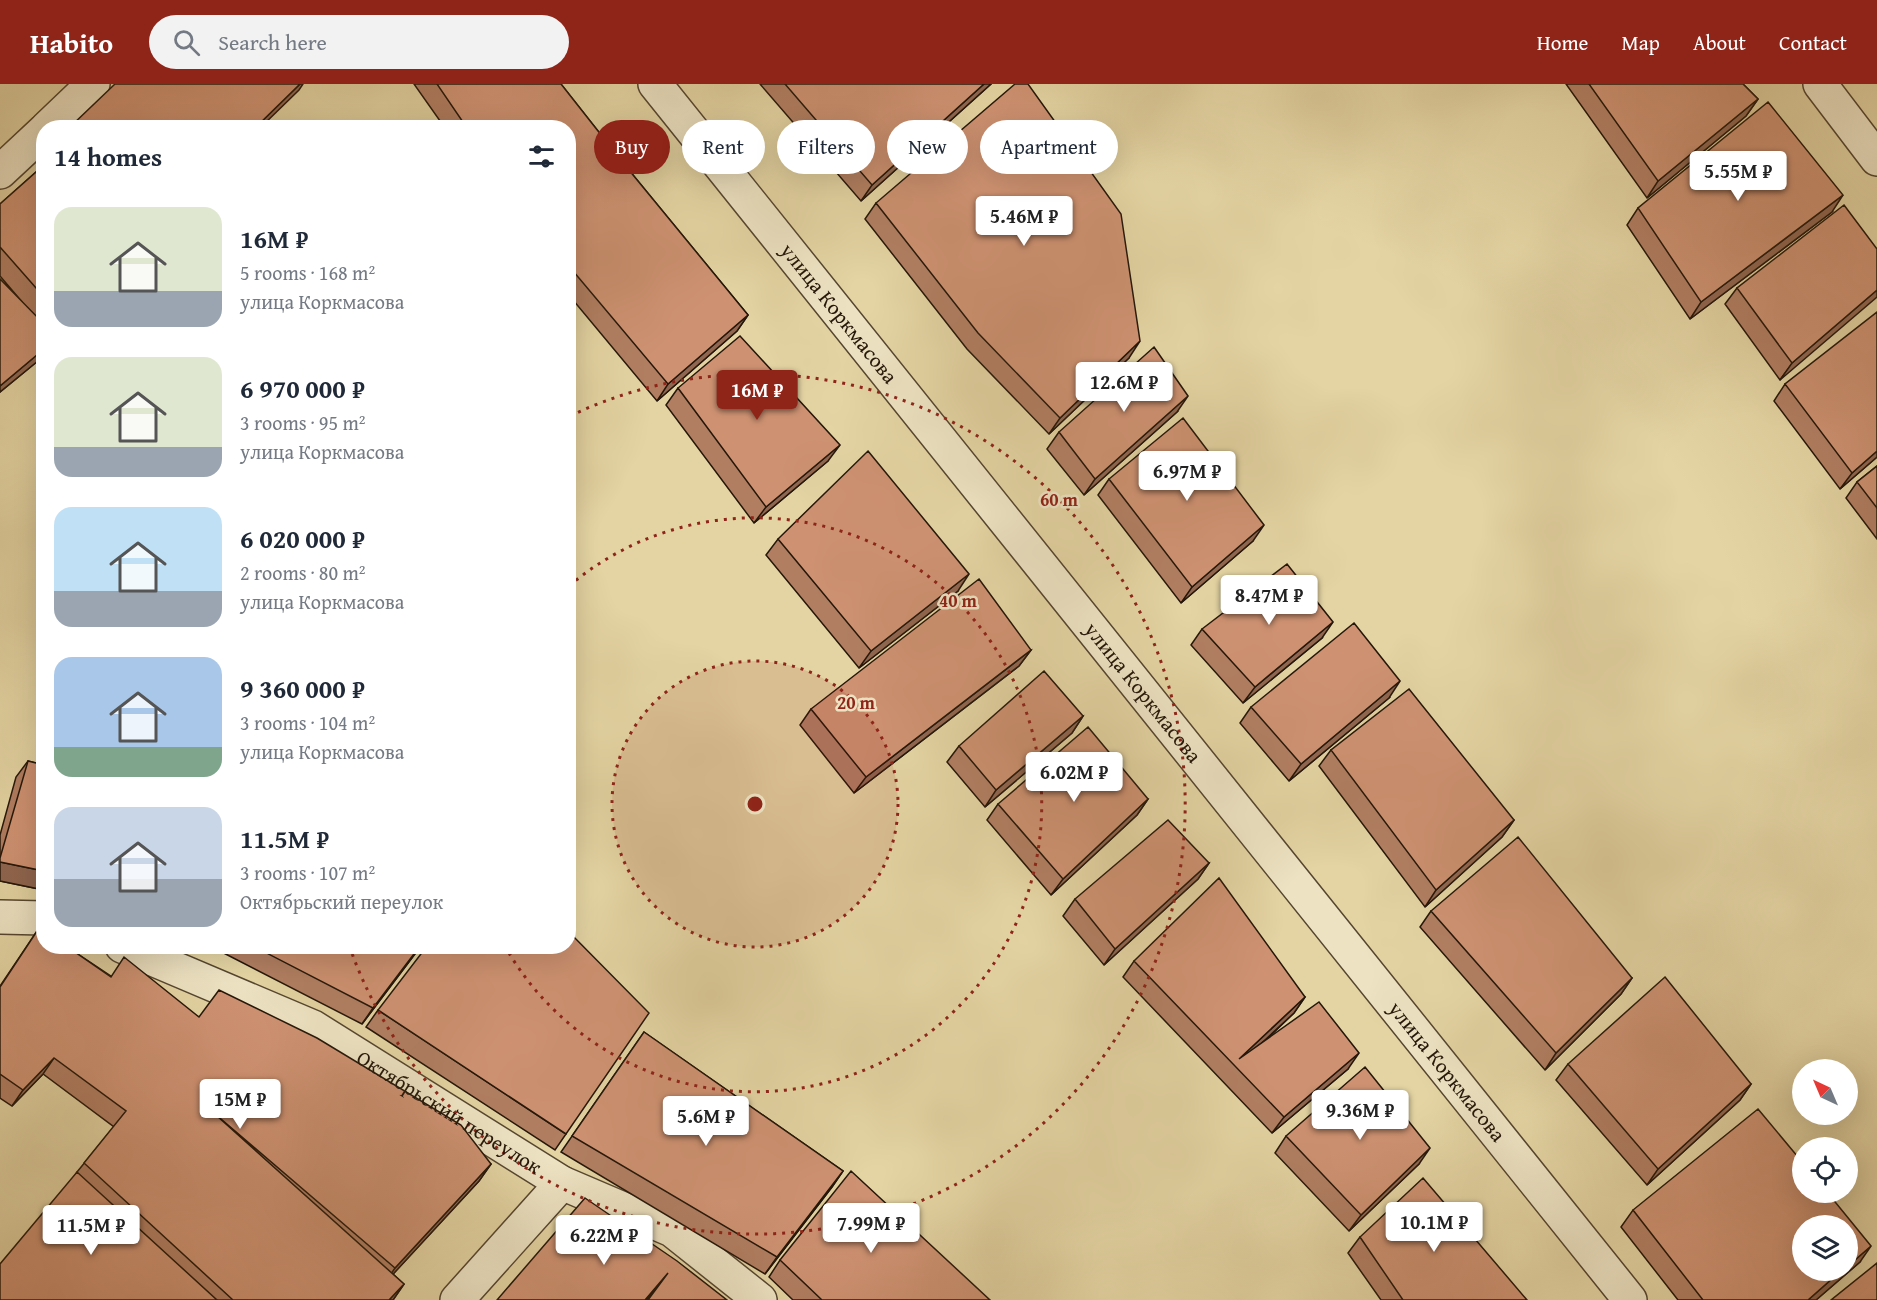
<!DOCTYPE html>
<html lang="en">
<head>
<meta charset="utf-8">
<style>
	body { margin:0; font-family:"Gentium Book Plus",serif; background:#f2f2f3; color:#1f2937; height:100vh; display:flex; flex-direction:column; font-size:22px; white-space:nowrap }
	* { box-sizing:border-box; margin:0 }
	p { font-size:20px; color:#747a83 }
	.icon { flex:none; width:33px; height:33px; fill:none; stroke:currentColor; stroke-width:2; stroke-linecap:round; stroke-linejoin:round }
	.map { position:relative; flex:1; overflow:hidden }
	.panel { position:absolute; left:36px; top:36px; width:540px; height:834px; display:flex; flex-direction:column; background:#fff; border-radius:24px; box-shadow:0 6px 24px #0002 }
	.panel>* { flex:none }
	.top-card { position:absolute; left:594px; top:36px; width:570px; height:54px; display:flex; gap:12px }
	.needle { width:39px; rotate:316deg }
	.buttons { position:absolute; left:1792px; top:975px; display:grid; gap:12px }
	.buttons a { display:grid; place-items:center; width:66px; height:66px; border-radius:50%; background:#fff; box-shadow:0 6px 24px #0002; font-size:30px }
	.price { position:absolute; translate:-50% -51px; padding:0 14px; border-radius:6px; background:#fff; color:#222; font-size:20px; line-height:39px; filter:drop-shadow(0 2px 3px #0008) }
	.price::after { content:''; position:absolute; left:50%; top:36px; width:18px; height:14px; margin-left:-9px; background:inherit; clip-path:polygon(0 0,100% 0,50% 100%) }
	.price.current { background:#8f2418; color:#fff }
	ul { padding:0; list-style:none }
	li { display:flex; align-items:center; gap:18px; height:150px; padding:0 18px }
	li span { display:grid; place-items:center; flex:none; width:168px; height:120px; border-radius:18px; color:#555 }
	li>.icon { margin-inline-start:auto }
	span .icon { width:72px; height:72px; fill:#fffc; stroke-width:1 }
	li b { font-size:26px }
	h2 { display:flex; justify-content:space-between; align-items:center; height:72px; padding:0 18px; font-size:26px }
	.pill { padding:0 21px; border-radius:27px; background:#fff; box-shadow:0 6px 24px #0002; font-size:21px; line-height:54px }
	.pill.current { background:#8f2418; color:#fff }
	header { display:flex; align-items:center; gap:36px; box-sizing:border-box; height:84px; padding:0 30px; background:#8f2418; color:#fff }
	header strong { font-size:28px }
	nav { display:flex; gap:33px; margin-inline-start:auto; font-size:21px }
	.search { width:420px; height:54px; background:#f2f2f3; display:flex; align-items:center; gap:15px; box-sizing:border-box; padding:0 21px; border-radius:33px; color:#747a83; font-size:22px }
	.map>svg:first-child { display:block }
	.lines { fill:none; stroke-linecap:round; stroke-linejoin:round }
	.street-casing { stroke:#554630; stroke-width:36 }
	.street { stroke:#ede3c3; stroke-width:33 }
	.wall { fill:#b17e62; stroke:#25170a; stroke-width:1.5 }
	.shaded-wall { fill:#906650; stroke:#25170a; stroke-width:1.5 }
	.building { fill:#ce9272; stroke:#25170a; stroke-width:1.5 }
	.ring { fill:none; stroke:#8f2418; stroke-width:3; stroke-dasharray:3 6 }
	.labels { text-anchor:middle; stroke-width:5; stroke-linejoin:round; paint-order:stroke }
	.street-label { font-size:21px; fill:#25170a; stroke:#ede3c3 }
	.centre { fill:#8f2418; stroke:#ede3c3; stroke-width:3 }
	.ring-label { font-size:18px; text-anchor:middle; font-weight:bold; fill:#8f2418; stroke:#ede3c3; stroke-width:5; stroke-linejoin:round; paint-order:stroke }
</style>
</head>
<body>
<header>
<strong>Habito</strong>
<div class="search"><svg class="icon" aria-label="search" viewBox="0 0 24 24"><circle cx="10" cy="10" r="6"/><path d="M15 15l6 6"/></svg>Search here</div>
<nav><a>Home</a><a>Map</a><a>About</a><a>Contact</a></nav>
</header>
<div class="map">
<svg width="1877" height="1216" viewBox="0 0 1877 1216">
	<rect width="100%" height="100%" fill="#e4d4a3"/>
	<filter id="stains"><feTurbulence type="fractalNoise" baseFrequency=".00333" numOctaves="4"/><feColorMatrix values="0 0 0 0 .2 0 0 0 0 .09 0 0 0 0 .02 0 0 0 .5 -.17"/></filter>
	<radialGradient id="worn" r=".72"><stop offset=".6" stop-color="#630" stop-opacity="0"/><stop offset="1" stop-color="#630" stop-opacity=".3"/></radialGradient>
	<g class="lines">
		<g class="street-casing">
			<g id="street">
				<path id="s1" d="M 655,0 L 1630,1216"/>
				<path d="M 1820,0 L 1877,75"/>
				<path d="M 47,44 L 93,0"/>
				<path d="M 0,88 L 44,47"/>
				<path d="M 0,833 L 44,834"/>
				<path id="s2" d="M 122,862 L 313,943 L 562,1099 L 672,1146 L 760,1216"/>
				<path d="M 457,1216 L 562,1099"/>
			</g>
		</g>
		<use href="#street" class="street"/>
	</g>
	<path class="wall" d="M 414,0 L 561,0 L 624,80 L 748,231 L 737,247 L 657,317 L 568,210 L 568,44 L 445,44 Z
		M 760,0 L 991,0 L 861,117 Z
		M 1566,0 L 1743,0 L 1758,15 L 1746,32 L 1647,114 Z
		M 44,81 L 44,232 L 39,236 L 44,240 L 44,272 L 0,308 L 0,195 L 23,219 L 0,192 L 0,120 Z
		M 876,119 L 1129,274 L 1049,350 L 967,265 L 865,135 Z
		M 1638,124 L 1832,128 L 1690,235 L 1627,141 Z
		M 1877,165 L 1780,296 L 1725,220 L 1737,204 Z
		M 1785,300 L 1877,373 L 1840,405 L 1774,317 Z
		M 678,304 L 828,377 L 754,439 L 666,321 Z
		M 1177,328 L 1084,411 L 1047,365 L 1059,348 Z
		M 1877,382 L 1877,455 L 1846,414 L 1857,398 Z
		M 1109,395 L 1253,457 L 1181,519 L 1098,411 Z
		M 778,455 L 958,507 L 859,584 L 766,471 Z
		M 1202,545 L 1322,554 L 1243,619 L 1191,561 Z
		M 1031,566 L 1019,582 L 854,709 L 800,641 L 811,625 Z
		M 1389,614 L 1289,697 L 1240,639 L 1251,623 Z
		M 1083,632 L 1072,649 L 985,723 L 947,678 L 959,662 Z
		M 1331,666 L 1514,736 L 1502,753 L 1425,823 L 1319,682 Z
		M 28,677 L 44,681 L 44,806 L 0,797 L 0,751 L 16,693 Z
		M 1148,715 L 1137,731 L 1051,811 L 987,736 L 998,720 Z
		M 1209,779 L 1198,795 L 1104,881 L 1063,832 L 1075,815 Z
		M 1431,827 L 1632,894 L 1621,910 L 1545,986 L 1420,843 Z
		M 39,844 L 111,892 L 199,933 L 491,1080 L 479,1097 L 393,1190 L 404,1200 L 393,1216 L 0,1216 L 77,1088 L 114,1043 L 43,990 L 12,1022 L 0,1014 L 0,902 Z
		M 210,862 L 421,862 L 362,940 Z
		M 1134,877 L 1305,913 L 1294,929 L 1264,958 L 1348,985 L 1272,1049 L 1123,893 Z
		M 378,926 L 566,1050 L 555,1066 L 366,943 Z
		M 644,948 L 843,1087 L 832,1103 L 765,1190 L 561,1068 Z
		M 1568,980 L 1751,1000 L 1740,1016 L 1647,1101 L 1556,996 Z
		M 1286,1052 L 1419,1080 L 1349,1147 L 1275,1069 Z
		M 1633,1126 L 1860,1178 L 1816,1216 L 1678,1216 L 1621,1143 Z
		M 1360,1153 L 1527,1216 L 1381,1216 L 1348,1169 Z
		M 780,1176 L 990,1216 L 793,1216 L 769,1193 Z"/>
	<path class="shaded-wall" d="M 300,0 L 303,0 L 299,6 L 260,44 L 255,44 Z
		M 984,0 L 991,0 L 861,117 L 872,101 Z
		M 1758,15 L 1746,32 L 1647,114 L 1658,97 Z
		M 1843,111 L 1832,128 L 1690,235 L 1701,218 Z
		M 1877,206 L 1877,213 L 1780,296 L 1792,279 Z
		M 748,231 L 737,247 L 657,317 L 668,300 Z
		M 1140,257 L 1129,274 L 1049,350 L 1060,334 Z
		M 44,265 L 44,272 L 0,308 L 0,302 Z
		M 1188,312 L 1177,328 L 1084,411 L 1095,395 Z
		M 840,361 L 828,377 L 754,439 L 766,423 Z
		M 1877,367 L 1877,373 L 1840,405 L 1852,389 Z
		M 1264,441 L 1253,457 L 1181,519 L 1192,503 Z
		M 969,490 L 958,507 L 859,584 L 871,567 Z
		M 1333,538 L 1322,554 L 1243,619 L 1255,603 Z
		M 1031,566 L 1019,582 L 854,709 L 866,693 Z
		M 1400,597 L 1389,614 L 1289,697 L 1301,680 Z
		M 1083,632 L 1072,649 L 985,723 L 996,706 Z
		M 1148,715 L 1137,731 L 1051,811 L 1063,795 Z
		M 1514,736 L 1502,753 L 1425,823 L 1436,806 Z
		M 0,778 L 44,787 L 44,806 L 0,797 Z
		M 1209,779 L 1198,795 L 1104,881 L 1115,865 Z
		M 420,862 L 421,862 L 362,940 L 373,924 Z
		M 1632,894 L 1621,910 L 1545,986 L 1556,969 Z
		M 1305,913 L 1294,929 L 1236,983 L 1239,975 Z
		M 1359,969 L 1348,985 L 1272,1049 L 1284,1033 Z
		M 54,974 L 43,990 L 12,1022 L 23,1006 Z
		M 1751,1000 L 1740,1016 L 1647,1101 L 1658,1085 Z
		M 1430,1064 L 1419,1080 L 1349,1147 L 1361,1131 Z
		M 491,1080 L 479,1097 L 384,1200 L 395,1184 Z
		M 843,1087 L 832,1103 L 765,1190 L 777,1173 Z
		M 1871,1162 L 1860,1178 L 1816,1216 L 1808,1216 L 1842,1186 L 1848,1186 L 1848,1182 Z
		M 668,1189 L 647,1216 L 645,1216 Z
		M 404,1200 L 393,1216 L 389,1216 Z"/>
	<path class="building" d="M 115,0 L 300,0 L 255,44 L 69,44 Z
		M 437,0 L 561,0 L 624,80 L 748,231 L 668,300 L 568,181 L 568,44 L 467,44 Z
		M 785,0 L 984,0 L 872,101 Z
		M 1015,0 L 1028,0 L 1121,130 L 1140,257 L 1060,334 L 978,249 L 876,119 Z
		M 1589,0 L 1743,0 L 1758,15 L 1658,97 Z
		M 1768,18 L 1843,111 L 1701,218 L 1638,124 Z
		M 44,81 L 44,213 L 0,163 L 0,120 Z
		M 1844,121 L 1877,165 L 1877,206 L 1792,279 L 1737,204 Z
		M 0,195 L 44,240 L 44,265 L 0,302 Z
		M 1877,228 L 1877,367 L 1852,389 L 1785,300 Z
		M 740,252 L 840,361 L 766,423 L 678,304 Z
		M 1154,263 L 1188,312 L 1095,395 L 1059,348 Z
		M 1183,334 L 1264,441 L 1192,503 L 1109,395 Z
		M 868,367 L 969,490 L 871,567 L 778,455 Z
		M 1877,382 L 1877,424 L 1857,398 Z
		M 1287,480 L 1333,538 L 1255,603 L 1202,545 Z
		M 979,495 L 1031,566 L 866,693 L 811,625 Z
		M 1354,539 L 1400,597 L 1301,680 L 1251,623 Z
		M 1044,587 L 1083,632 L 996,706 L 959,662 Z
		M 568,594 L 574,600 L 568,605 Z
		M 1409,605 L 1514,736 L 1436,806 L 1331,666 Z
		M 1088,643 L 1148,715 L 1063,795 L 998,720 Z
		M 28,677 L 44,681 L 44,787 L 0,778 L 0,774 Z
		M 1168,736 L 1209,779 L 1115,865 L 1075,815 Z
		M 1518,753 L 1632,894 L 1556,969 L 1431,827 Z
		M 1219,794 L 1305,913 L 1239,975 L 1319,918 L 1359,969 L 1284,1033 L 1134,877 Z
		M 39,844 L 44,847 L 44,862 L 66,862 L 111,893 L 124,873 L 199,933 L 219,906 L 317,954 L 461,1041 L 491,1080 L 395,1184 L 207,1023 L 404,1200 L 389,1216 L 233,1216 L 84,1079 L 126,1027 L 54,974 L 23,1006 L 0,990 L 0,903 Z
		M 568,847 L 649,929 L 566,1050 L 378,926 L 427,862 L 568,862 Z
		M 253,862 L 420,862 L 373,924 Z
		M 1665,893 L 1751,1000 L 1658,1085 L 1568,980 Z
		M 644,948 L 843,1087 L 777,1173 L 572,1052 Z
		M 1365,983 L 1430,1064 L 1361,1131 L 1286,1052 Z
		M 1758,1025 L 1803,1079 L 1803,1108 L 1827,1108 L 1871,1162 L 1848,1182 L 1848,1142 L 1803,1142 L 1803,1186 L 1842,1186 L 1808,1216 L 1703,1216 L 1633,1126 Z
		M 851,1087 L 990,1216 L 822,1216 L 780,1176 Z
		M 77,1088 L 217,1216 L 0,1216 L 0,1180 Z
		M 1423,1094 L 1527,1216 L 1403,1216 L 1360,1153 Z
		M 585,1114 L 677,1177 L 727,1216 L 648,1216 L 668,1189 L 645,1216 L 497,1216 Z
		M 1877,1179 L 1877,1216 L 1831,1216 Z"/>
	<circle cx="755" cy="720" r="143" fill="#8f2418" fill-opacity=".12"/>
	<g class="ring">
		<circle cx="755" cy="720" r="143"/>
		<path d="M569 502A287 287 0 1 1 506 864"/>
		<path d="M570 332A430 430 0 1 1 350 864"/>
	</g>
	<g class="labels">
		<g class="street-label">
			<text dy="7" stroke="none"><textPath href="#s1" startOffset="294">улица Коркмасова</textPath></text>
			<text dy="7" stroke="none"><textPath href="#s1" startOffset="780">улица Коркмасова</textPath></text>
			<text dy="7" stroke="none"><textPath href="#s1" startOffset="1266">улица Коркмасова</textPath></text>
			<text dy="7" stroke="none"><textPath href="#s2" startOffset="368">Октябрьский переулок</textPath></text>
		</g>
	</g>
	<circle cx="755" cy="720" r="9" class="centre"/>
	<g class="ring-label">
		<text x="1059" y="422">60 m</text>
		<text x="958" y="523">40 m</text>
		<text x="856" y="625">20 m</text>
	</g>
	<rect width="100%" height="100%" filter="url(#stains)"/>
	<rect width="100%" height="100%" fill="url(#worn)"/>
</svg>
<div class="buttons">
<a><svg class="needle" viewBox="-14 -14 28 28"><path d="M0-13l5 13h-10z" fill="#e53935"/><path d="M0 13l5-13h-10z" fill="#747a83"/></svg></a>
<a><svg class="icon" aria-label="locate" viewBox="0 0 24 24"><circle cx="12" cy="12" r="6"/><path d="M12 2v4M12 18v4M2 12h4M18 12h4"/></svg></a>
<a><svg class="icon" aria-label="layers" viewBox="0 0 24 24"><path d="M12 4l9 5-9 5-9-5zM3 14l9 5 9-5"/></svg></a>
</div>
<b class="price" style="left:1738px;top:118px">5.55M ₽</b>
<b class="price" style="left:1024px;top:163px">5.46M ₽</b>
<b class="price" style="left:1124px;top:329px">12.6M ₽</b>
<b class="price current" style="left:757px;top:337px">16M ₽</b>
<b class="price" style="left:1187px;top:418px">6.97M ₽</b>
<b class="price" style="left:1269px;top:542px">8.47M ₽</b>
<b class="price" style="left:1074px;top:719px">6.02M ₽</b>
<b class="price" style="left:240px;top:1046px">15M ₽</b>
<b class="price" style="left:1360px;top:1057px">9.36M ₽</b>
<b class="price" style="left:706px;top:1063px">5.6M ₽</b>
<b class="price" style="left:1434px;top:1169px">10.1M ₽</b>
<b class="price" style="left:871px;top:1170px">7.99M ₽</b>
<b class="price" style="left:91px;top:1172px">11.5M ₽</b>
<b class="price" style="left:604px;top:1182px">6.22M ₽</b>
<div class="top-card">
<a class="pill current">Buy</a>
<a class="pill">Rent</a>
<a class="pill">Filters</a>
<a class="pill">New</a>
<a class="pill">Apartment</a>
</div>
<section class="panel">
<h2>14 homes<svg class="icon" aria-label="filters" viewBox="0 0 24 24"><path d="M4 7h16M4 17h16"/><circle cx="9" cy="7" r="2"/><circle cx="15" cy="17" r="2"/></svg></h2>
<ul>
<li><span style="background:linear-gradient(#dfe7d0 70%,#9aa5b1 0)"><svg class="icon" aria-label="home" viewBox="0 0 24 24"><path d="M3 11l9-7 9 7M6 9v11h12V9"/></svg></span><div><b>16M ₽</b><p>5 rooms · 168 m²</p><p>улица Коркмасова</p></div></li>
<li><span style="background:linear-gradient(#dfe7d0 75%,#9aa5b1 0)"><svg class="icon" aria-label="home" viewBox="0 0 24 24"><path d="M3 11l9-7 9 7M6 9v11h12V9"/></svg></span><div><b>6 970 000 ₽</b><p>3 rooms · 95 m²</p><p>улица Коркмасова</p></div></li>
<li><span style="background:linear-gradient(#bfe0f5 70%,#9aa5b1 0)"><svg class="icon" aria-label="home" viewBox="0 0 24 24"><path d="M3 11l9-7 9 7M6 9v11h12V9"/></svg></span><div><b>6 020 000 ₽</b><p>2 rooms · 80 m²</p><p>улица Коркмасова</p></div></li>
<li><span style="background:linear-gradient(#a9c7e8 75%,#7fa58c 0)"><svg class="icon" aria-label="home" viewBox="0 0 24 24"><path d="M3 11l9-7 9 7M6 9v11h12V9"/></svg></span><div><b>9 360 000 ₽</b><p>3 rooms · 104 m²</p><p>улица Коркмасова</p></div></li>
<li><span style="background:linear-gradient(#c9d6e8 60%,#9aa5b1 0)"><svg class="icon" aria-label="home" viewBox="0 0 24 24"><path d="M3 11l9-7 9 7M6 9v11h12V9"/></svg></span><div><b>11.5M ₽</b><p>3 rooms · 107 m²</p><p>Октябрьский переулок</p></div></li>
</ul>
</section>
</div>
</body>
</html>
